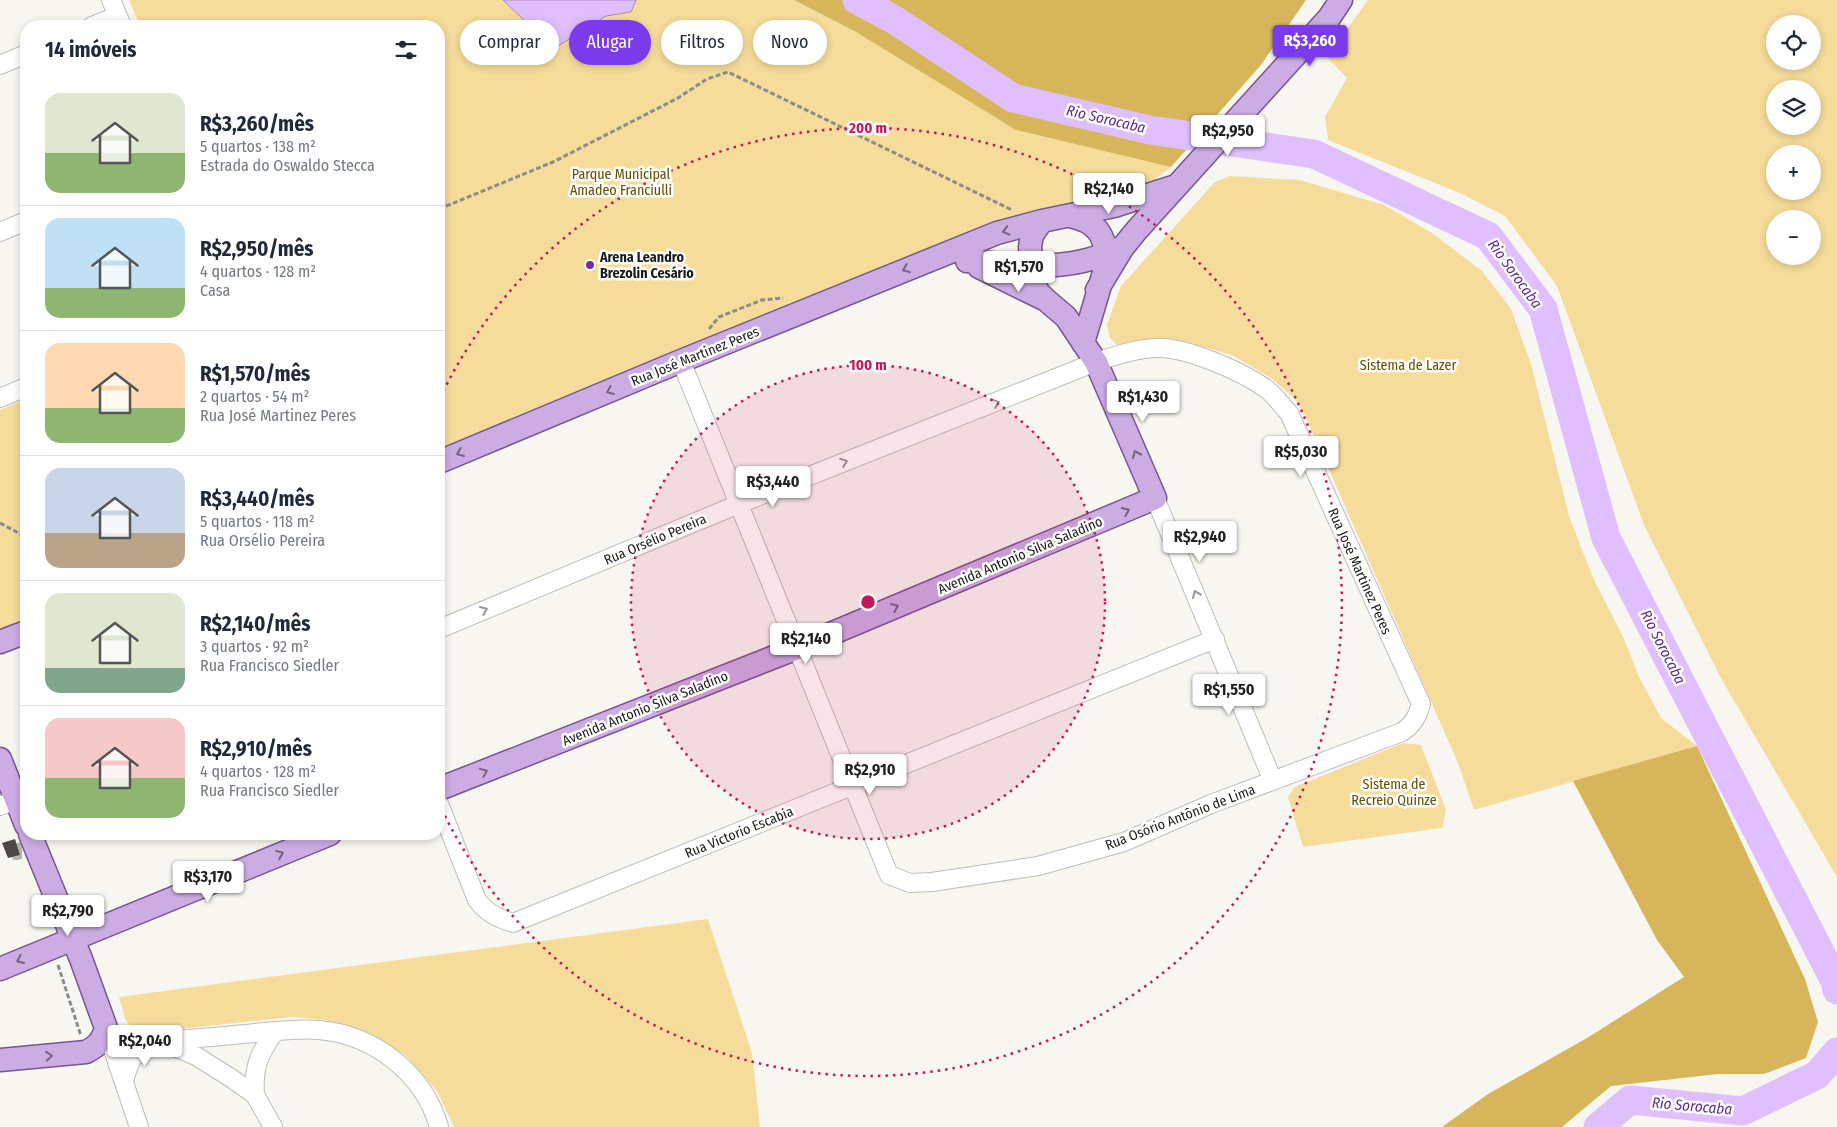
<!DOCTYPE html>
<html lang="pt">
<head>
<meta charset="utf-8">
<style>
	body { margin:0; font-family:"Fira Sans Condensed",sans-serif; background:#f6f6f7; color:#1f2937; height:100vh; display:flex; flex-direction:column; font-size:19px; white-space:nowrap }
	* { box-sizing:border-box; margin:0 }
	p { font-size:16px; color:#747a83 }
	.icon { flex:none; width:28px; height:28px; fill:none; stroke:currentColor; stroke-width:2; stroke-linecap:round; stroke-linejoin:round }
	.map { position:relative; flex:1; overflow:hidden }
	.details { position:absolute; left:20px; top:20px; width:425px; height:820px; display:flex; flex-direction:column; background:#fff; border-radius:20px; box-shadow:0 2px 8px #0003 }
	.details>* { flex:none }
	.guide { position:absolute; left:460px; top:20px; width:475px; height:45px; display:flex; gap:10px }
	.controls { position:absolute; left:1766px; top:15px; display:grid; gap:10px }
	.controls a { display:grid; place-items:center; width:55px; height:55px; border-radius:50%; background:#fff; box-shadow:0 2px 8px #0003; font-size:25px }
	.price { position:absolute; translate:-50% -42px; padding:0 11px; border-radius:5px; background:#fff; color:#222; font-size:16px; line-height:32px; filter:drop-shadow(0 1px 2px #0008) }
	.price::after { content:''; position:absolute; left:50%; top:30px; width:15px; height:11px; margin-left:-8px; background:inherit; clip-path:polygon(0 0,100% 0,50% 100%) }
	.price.on { background:#7c3aed; color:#fff }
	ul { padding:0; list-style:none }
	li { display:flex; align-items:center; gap:15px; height:125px; padding:0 25px }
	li+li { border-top:1px solid #e0e1e3 }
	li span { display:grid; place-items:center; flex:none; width:140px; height:100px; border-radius:15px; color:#555 }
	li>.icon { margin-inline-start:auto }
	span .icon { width:60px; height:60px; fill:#fffc; stroke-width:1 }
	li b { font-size:21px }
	h2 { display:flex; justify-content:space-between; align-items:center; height:60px; padding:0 25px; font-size:21px }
	.tag { padding:0 18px; border-radius:22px; background:#fff; box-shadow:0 2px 8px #0003; font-size:18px; line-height:45px }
	.tag.on { background:#7c3aed; color:#fff }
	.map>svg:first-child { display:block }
	.green { fill:#f5dc9a; fill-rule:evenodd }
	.forest { fill:#d6b55b }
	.water { fill:#e0bffe; stroke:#a58eb9 }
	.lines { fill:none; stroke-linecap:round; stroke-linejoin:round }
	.river { stroke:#e0bffe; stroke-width:29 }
	.building { fill:#4c4a46; filter:url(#shadow) }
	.minor-casing { stroke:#bfbdb9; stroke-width:20 }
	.major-casing { stroke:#775691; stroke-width:25 }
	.path { stroke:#8d8c88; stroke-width:3; stroke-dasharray:5 2.5; stroke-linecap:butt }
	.minor { stroke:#fff; stroke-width:18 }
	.major { stroke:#cbace3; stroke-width:22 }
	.oneway { stroke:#74647e }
	.oneway2 { stroke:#999898 }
	.ring { fill:none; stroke:#c2185b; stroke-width:2.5; stroke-dasharray:2.5 5 }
	.poi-dot { fill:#732da1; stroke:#fff; stroke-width:2 }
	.labels { text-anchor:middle; stroke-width:5; stroke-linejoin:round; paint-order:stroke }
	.park-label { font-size:14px; fill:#624c00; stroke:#fff }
	.poi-label { font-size:14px; font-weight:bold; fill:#1c1b19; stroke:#fff; text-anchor:start }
	.street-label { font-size:14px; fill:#1c1b19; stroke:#fff }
	.water-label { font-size:15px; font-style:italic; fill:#602b84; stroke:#fff }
	.centre { fill:#c2185b; stroke:#fff; stroke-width:2.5 }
	.ring-label { font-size:15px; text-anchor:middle; font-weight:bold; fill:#c2185b; stroke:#fff; stroke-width:5; stroke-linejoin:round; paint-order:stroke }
</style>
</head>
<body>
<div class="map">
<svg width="1837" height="1127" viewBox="0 0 1837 1127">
	<defs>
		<filter id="shadow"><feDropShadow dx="5.5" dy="3" stdDeviation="0" flood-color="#0004"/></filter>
	</defs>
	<rect width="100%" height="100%" fill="#f7f6f1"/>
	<path class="green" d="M 129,0 L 794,0 L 856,32 L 1016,130 L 1171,167 L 1150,183 L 989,228 L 439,455 L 439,26 L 140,26 Z
		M 1368,0 L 1837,0 L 1837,877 L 1722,680 L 1644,525 L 1557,286 L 1505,216 L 1460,193 L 1328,140 L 1325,117 L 1347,78 L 1327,57 ZM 1775,24 L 1812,24 L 1812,61 L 1775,61 ZM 1775,89 L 1812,89 L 1812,126 L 1775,126 ZM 1775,154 L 1812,154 L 1812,191 L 1775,191 ZM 1775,219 L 1812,219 L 1812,256 L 1775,256 Z
		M 1230,176 L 1300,180 L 1384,205 L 1432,233 L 1482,271 L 1511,309 L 1531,364 L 1569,516 L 1593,578 L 1624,639 L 1639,677 L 1661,718 L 1697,746 L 1474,810 L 1458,763 L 1305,415 L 1294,398 L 1271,378 L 1232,355 L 1179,340 L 1150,339 L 1121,349 L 1110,338 L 1107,325 L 1121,286 L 1215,182 Z
		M 26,399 L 26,623 L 0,634 L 0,410 Z
		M 1403,743 L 1421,745 L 1446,810 L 1442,828 L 1303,847 L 1288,797 L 1295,787 Z
		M 708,919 L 752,1053 L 760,1127 L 454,1127 L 437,1091 L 406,1056 L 371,1034 L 326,1020 L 293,1017 L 159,1031 L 135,1030 L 126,1021 L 119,997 Z"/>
	<path class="forest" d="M 794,0 L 1306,0 L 1261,65 L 1171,167 L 1016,130 L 856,32 Z
		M 1697,746 L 1805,979 L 1818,1022 L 1806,1058 L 1764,1074 L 1718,1074 L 1611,1086 L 1562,1127 L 1442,1127 L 1488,1094 L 1587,1038 L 1684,977 L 1657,940 L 1573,781 Z"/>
	<path class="water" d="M 503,0 L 636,0 L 631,12 L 606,16 L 558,46 L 529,25 Z"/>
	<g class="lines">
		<path class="river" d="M 857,0 L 893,19 L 1013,98 L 1150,130 L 1314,154 L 1488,236 L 1543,309 L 1606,538 L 1835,981 L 1837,990
			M 1598,1127 L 1630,1100 L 1743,1111 L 1817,1075 L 1837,1052"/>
	</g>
	<path class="building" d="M 15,839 L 20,855 L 8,858 L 2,843 Z"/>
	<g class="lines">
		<g class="minor-casing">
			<path id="minor" d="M 111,0 L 122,26
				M 92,26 L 117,16
				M 0,65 L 26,54
				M 0,232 L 26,221
				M 0,398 L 26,387
				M 1155,498 L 1273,781
				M 439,629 L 739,504 L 1096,362 C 1115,356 1135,349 1155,348 C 1184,346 1241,371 1265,388 C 1274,394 1281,405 1289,413 L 1421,704 C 1417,717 1413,725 1402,732 L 1211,804 L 1124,842 L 1038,866 L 932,882 L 910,883 L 889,875 L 681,361
				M 439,804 L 477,900 C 487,913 497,918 513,923 L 1215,639
				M 0,806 L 26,796
				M 106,1028 L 117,1038 L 133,1042 C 174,1041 214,1037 255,1033 C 276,1031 298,1028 319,1030 C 375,1035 424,1074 439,1127
				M 106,1029 L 139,1127
				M 165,1043 L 196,1056 L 231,1078 L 255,1095 L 273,1127
				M 124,1082 C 128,1064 133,1054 147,1042
				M 255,1095 C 253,1067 259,1054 275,1031"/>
		</g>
		<g class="major-casing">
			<path id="major" d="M 1070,216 C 1098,222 1105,235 1107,262 L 1083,343
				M 967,261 C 1006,264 1044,270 1083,261 C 1097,258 1110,252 1123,247
				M 979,267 L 1046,300
				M 1097,290 L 1123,247 L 1136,231 L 1329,18 L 1341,0
				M 439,462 L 681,361 L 997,233 L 1042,221 L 1114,206 L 1173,187
				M 0,642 L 26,632
				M 0,759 L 26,825
				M 439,789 L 797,648 L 1155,498 L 1096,362 L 1066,317 L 1046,300 L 1037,291 L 1032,267 L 1030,247 L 1032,235 L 1042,221
				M 0,969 L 330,834
				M 0,1060 L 86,1052 C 98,1046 102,1041 106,1028 L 81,959 L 30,834"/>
		</g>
		<path class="path" d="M 439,209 L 553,162 L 678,98 L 707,79 L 728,72 L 1012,210
			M 709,329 L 719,317 L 762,300 L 783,298
			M 0,523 L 26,537
			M 58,965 L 81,1036"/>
		<use href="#minor" class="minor"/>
		<use href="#major" class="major"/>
	</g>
	<defs><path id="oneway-chevron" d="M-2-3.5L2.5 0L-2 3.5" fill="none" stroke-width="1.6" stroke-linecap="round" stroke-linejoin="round" transform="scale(1.25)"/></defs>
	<g class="oneway">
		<use href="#oneway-chevron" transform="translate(1006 231) rotate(165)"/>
		<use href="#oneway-chevron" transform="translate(906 269) rotate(158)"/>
		<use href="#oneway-chevron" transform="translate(610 391) rotate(157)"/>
		<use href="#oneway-chevron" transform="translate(460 453) rotate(157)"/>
		<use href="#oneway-chevron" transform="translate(1136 454) rotate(-114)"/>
		<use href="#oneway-chevron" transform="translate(1126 511) rotate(-23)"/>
		<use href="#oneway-chevron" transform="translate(895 607) rotate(-23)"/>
		<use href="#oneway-chevron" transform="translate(484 772) rotate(-22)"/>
		<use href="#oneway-chevron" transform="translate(280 854) rotate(-22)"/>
		<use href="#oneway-chevron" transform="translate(20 960) rotate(157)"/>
		<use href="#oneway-chevron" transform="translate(49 1056) rotate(-5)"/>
	</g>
	<g class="oneway2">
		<use href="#oneway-chevron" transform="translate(996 403) rotate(-21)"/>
		<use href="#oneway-chevron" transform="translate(844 462) rotate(-21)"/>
		<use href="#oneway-chevron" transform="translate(1196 594) rotate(-113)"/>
		<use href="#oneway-chevron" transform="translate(484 610) rotate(-23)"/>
	</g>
	<circle cx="868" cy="602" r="237" fill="#c2185b" fill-opacity=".12"/>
	<g class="ring">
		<circle cx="868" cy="602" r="237"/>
		<path d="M440 398A474 474 0 1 1 440 806"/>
	</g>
	<circle class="poi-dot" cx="590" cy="265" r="5"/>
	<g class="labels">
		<g class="park-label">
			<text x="621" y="179">Parque Municipal<tspan x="621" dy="16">Amadeo Franciulli</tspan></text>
			<text x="1408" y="370">Sistema de Lazer</text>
			<text x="1394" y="789">Sistema de<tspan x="1394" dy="16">Recreio Quinze</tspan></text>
		</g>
		<g class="poi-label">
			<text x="600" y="262">Arena Leandro<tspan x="600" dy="16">Brezolin Cesário</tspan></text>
		</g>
		<g class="street-label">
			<text transform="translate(695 356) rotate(-22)" y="5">Rua José Martinez Peres</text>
			<text transform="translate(655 539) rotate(-23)" y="5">Rua Orsélio Pereira</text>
			<text transform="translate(1020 555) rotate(-23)" y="5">Avenida Antonio Silva Saladino</text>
			<text transform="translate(1360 571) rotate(66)" y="5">Rua José Martinez Peres</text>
			<text transform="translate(645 708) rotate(-22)" y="5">Avenida Antonio Silva Saladino</text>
			<text transform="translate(1180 817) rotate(-21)" y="5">Rua Osório Antônio de Lima</text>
			<text transform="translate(739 832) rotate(-22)" y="5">Rua Victorio Escabia</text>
		</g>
		<g class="water-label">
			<text transform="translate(1106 119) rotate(13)" y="5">Rio Sorocaba</text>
			<text transform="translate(1515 274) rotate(54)" y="5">Rio Sorocaba</text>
			<text transform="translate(1663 647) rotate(63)" y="5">Rio Sorocaba</text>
			<text transform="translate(1692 1106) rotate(5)" y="5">Rio Sorocaba</text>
		</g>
	</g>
	<circle cx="868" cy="602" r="8" class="centre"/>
	<g class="ring-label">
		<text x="868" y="133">200 m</text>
		<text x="868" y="370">100 m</text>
	</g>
</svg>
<div class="controls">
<a><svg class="icon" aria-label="locate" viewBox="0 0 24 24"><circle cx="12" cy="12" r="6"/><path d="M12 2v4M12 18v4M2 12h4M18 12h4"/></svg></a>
<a><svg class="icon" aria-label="layers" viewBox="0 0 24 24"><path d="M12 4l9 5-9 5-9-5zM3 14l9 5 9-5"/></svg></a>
<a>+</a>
<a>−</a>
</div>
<b class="price on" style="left:1310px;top:67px">R$3,260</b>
<b class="price" style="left:1228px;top:157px">R$2,950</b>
<b class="price" style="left:1109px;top:215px">R$2,140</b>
<b class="price" style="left:1019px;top:293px">R$1,570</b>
<b class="price" style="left:1143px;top:423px">R$1,430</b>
<b class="price" style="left:1301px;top:478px">R$5,030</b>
<b class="price" style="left:773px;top:508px">R$3,440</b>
<b class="price" style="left:1200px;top:563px">R$2,940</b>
<b class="price" style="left:806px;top:665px">R$2,140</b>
<b class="price" style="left:1229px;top:716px">R$1,550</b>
<b class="price" style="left:870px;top:796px">R$2,910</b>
<b class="price" style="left:208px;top:903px">R$3,170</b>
<b class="price" style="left:68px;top:937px">R$2,790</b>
<b class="price" style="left:145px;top:1067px">R$2,040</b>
<div class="guide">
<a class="tag">Comprar</a>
<a class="tag on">Alugar</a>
<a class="tag">Filtros</a>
<a class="tag">Novo</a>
</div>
<section class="details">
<h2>14 imóveis<svg class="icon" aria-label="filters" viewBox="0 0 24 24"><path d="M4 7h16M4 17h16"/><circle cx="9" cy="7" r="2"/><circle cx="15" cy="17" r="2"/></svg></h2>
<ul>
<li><span style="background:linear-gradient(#dfe7d0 60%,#8fb573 0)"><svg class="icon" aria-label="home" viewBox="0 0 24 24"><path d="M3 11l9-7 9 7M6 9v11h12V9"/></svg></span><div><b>R$3,260/mês</b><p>5 quartos · 138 m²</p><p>Estrada do Oswaldo Stecca</p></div></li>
<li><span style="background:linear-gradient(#bfe0f5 70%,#8fb573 0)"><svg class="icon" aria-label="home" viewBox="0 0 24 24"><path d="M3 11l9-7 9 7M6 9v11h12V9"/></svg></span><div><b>R$2,950/mês</b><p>4 quartos · 128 m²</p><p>Casa</p></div></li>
<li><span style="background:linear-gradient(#ffd9b3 65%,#8fb573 0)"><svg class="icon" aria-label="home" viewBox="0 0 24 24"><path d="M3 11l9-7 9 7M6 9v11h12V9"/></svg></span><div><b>R$1,570/mês</b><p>2 quartos · 54 m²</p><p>Rua José Martinez Peres</p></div></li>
<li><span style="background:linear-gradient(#c9d6e8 65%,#b9a48a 0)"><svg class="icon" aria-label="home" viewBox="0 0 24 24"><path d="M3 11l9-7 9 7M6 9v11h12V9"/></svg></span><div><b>R$3,440/mês</b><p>5 quartos · 118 m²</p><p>Rua Orsélio Pereira</p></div></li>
<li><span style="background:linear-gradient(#dfe7d0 75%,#7fa58c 0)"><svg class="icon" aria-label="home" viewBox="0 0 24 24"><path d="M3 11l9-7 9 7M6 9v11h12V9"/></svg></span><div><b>R$2,140/mês</b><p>3 quartos · 92 m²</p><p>Rua Francisco Siedler</p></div></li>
<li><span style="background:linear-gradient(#f6c9c9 60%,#8fb573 0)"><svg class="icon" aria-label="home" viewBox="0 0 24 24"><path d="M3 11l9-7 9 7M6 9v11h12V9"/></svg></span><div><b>R$2,910/mês</b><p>4 quartos · 128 m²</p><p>Rua Francisco Siedler</p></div></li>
</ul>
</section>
</div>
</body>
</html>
